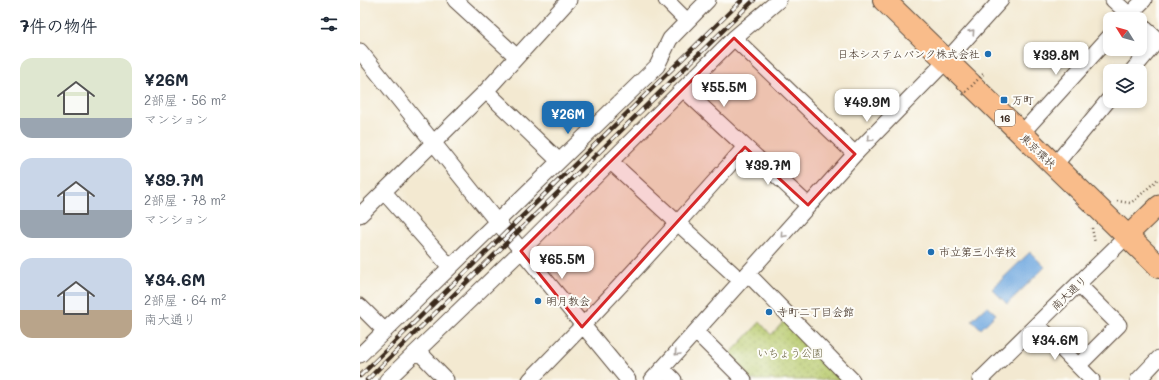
<!DOCTYPE html>
<html lang="ja">
<head>
<meta charset="utf-8">
<style>
	body { margin:0; font-family:Mali,"Klee One",sans-serif; background:#f2f2f3; color:#1f2937; height:100vh; display:flex; flex-direction:column; font-size:15px; white-space:nowrap }
	* { box-sizing:border-box; margin:0 }
	p { font-size:13px; color:#747a83 }
	.icon { flex:none; width:22px; height:22px; fill:none; stroke:currentColor; stroke-width:2; stroke-linecap:round; stroke-linejoin:round }
	.map { position:relative; flex:1; overflow:hidden }
	.side { display:flex; flex-direction:column; background:#fff; width:360px }
	.side>* { flex:none }
	.needle { width:26px; rotate:307deg }
	.controls { position:absolute; left:743px; top:12px; display:grid; gap:8px }
	.controls a { display:grid; place-items:center; width:44px; height:44px; border-radius:8px; background:#fff; box-shadow:0 2px 6px #0003; font-size:20px }
	.price { position:absolute; translate:-50% -34px; padding:0 9px; border-radius:8px; background:#fff; color:#222; font-size:13px; line-height:26px; filter:drop-shadow(0 1px 2px #0008) }
	.price::after { content:''; position:absolute; left:50%; top:24px; width:12px; height:9px; margin-left:-6px; background:inherit; clip-path:polygon(0 0,100% 0,50% 100%) }
	.price.on { background:#1f6fb2; color:#fff }
	ul { padding:0; list-style:none }
	li { display:flex; align-items:center; gap:12px; height:100px; padding:0 20px }
	li span { display:grid; place-items:center; flex:none; width:112px; height:80px; border-radius:12px; color:#555 }
	li>.icon { margin-inline-start:auto }
	span .icon { width:48px; height:48px; fill:#fffc; stroke-width:1 }
	li b { font-size:17px }
	h2 { display:flex; justify-content:space-between; align-items:center; height:48px; padding:0 20px; font-size:17px }
	main { display:flex; flex:1; min-height:0 }
	.map>svg:first-child { display:block }
	.park { fill:url(#park-dots); stroke:#7a7a46 }
	.water { fill:#71a9e0; stroke:#566a7f }
	.lines { fill:none; stroke-linecap:round; stroke-linejoin:round }
	.minor-casing { stroke:#574739; stroke-width:17 }
	.major-casing { stroke:#574739; stroke-width:21 }
	.highway-casing { stroke:#574739; stroke-width:24 }
	.path { stroke:#574739; stroke-width:2.5; stroke-dasharray:1 3; stroke-linecap:butt }
	.minor { stroke:#fff; stroke-width:15 }
	.major { stroke:#f9bc8a; stroke-width:19 }
	.highway { stroke:#f9bc8a; stroke-width:22 }
	.rail-casing { stroke:#3b2a1e; stroke-width:4.5 }
	.rail { stroke:#fdfcf7; stroke-width:3; stroke-dasharray:9; stroke-linecap:butt }
	.path-bridge { stroke:#574739; stroke-width:2.5; stroke-dasharray:1 3; stroke-linecap:butt }
	.oneway { stroke:#a79f9a }
	.marked { fill:#d62828; fill-opacity:0.2; stroke:#d62828; stroke-width:3; stroke-linejoin:round }
	.poi-dot { fill:#1f6fb2; stroke:#fdfcf7; stroke-width:1.5 }
	.labels { text-anchor:middle; stroke-width:4; stroke-linejoin:round; paint-order:stroke }
	.shield { fill:#fdfcf7; stroke:#75695f; stroke-width:1 }
	.shield-label { font-size:10px; font-weight:bold; fill:#3b2a1e }
	.poi-label { font-size:11px; fill:#3b2a1e; stroke:#fdfcf7; text-anchor:start }
	.street-label { font-size:11px; fill:#3b2a1e; stroke:#fdfcf7 }
	.park-label { font-size:11px; fill:#605a36; stroke:#fdfcf7 }
</style>
</head>
<body>
<main>
<section class="side">
<h2>7件の物件<svg class="icon" aria-label="filters" viewBox="0 0 24 24"><path d="M4 7h16M4 17h16"/><circle cx="9" cy="7" r="2"/><circle cx="15" cy="17" r="2"/></svg></h2>
<ul>
<li><span style="background:linear-gradient(#dfe7d0 75%,#9aa5b1 0)"><svg class="icon" aria-label="home" viewBox="0 0 24 24"><path d="M3 11l9-7 9 7M6 9v11h12V9"/></svg></span><div><b>¥26M</b><p>2部屋 · 56 m²</p><p>マンション</p></div></li>
<li><span style="background:linear-gradient(#c9d6e8 65%,#9aa5b1 0)"><svg class="icon" aria-label="home" viewBox="0 0 24 24"><path d="M3 11l9-7 9 7M6 9v11h12V9"/></svg></span><div><b>¥39.7M</b><p>2部屋 · 78 m²</p><p>マンション</p></div></li>
<li><span style="background:linear-gradient(#c9d6e8 65%,#b9a48a 0)"><svg class="icon" aria-label="home" viewBox="0 0 24 24"><path d="M3 11l9-7 9 7M6 9v11h12V9"/></svg></span><div><b>¥34.6M</b><p>2部屋 · 64 m²</p><p>南大通り</p></div></li>
</ul>
</section>
<div class="map">
<svg width="799" height="380" viewBox="0 0 799 380">
	<defs>
		<pattern id="park-dots" width="8" height="8" patternUnits="userSpaceOnUse"><rect width="8" height="8" fill="#b8ca6d"/><path d="M2 2h.1M6 6h.1" fill="none" stroke="#97a459" stroke-width="1.8" stroke-linecap="round"/></pattern>
	</defs>
	<rect width="100%" height="100%" fill="#fdfcf7"/>
	<filter id="ink" filterUnits="userSpaceOnUse"><feTurbulence type="fractalNoise" baseFrequency=".025" numOctaves="2"/><feDisplacementMap in="SourceGraphic" scale="8" xChannelSelector="R" yChannelSelector="G"/><feConvolveMatrix kernelMatrix="1 2 1 2 8 2 1 2 1" color-interpolation-filters="sRGB"/></filter>
	<filter id="wash" filterUnits="userSpaceOnUse"><feTurbulence type="fractalNoise" baseFrequency=".012" numOctaves="4" result="noise"/><feDisplacementMap in="SourceGraphic" scale="16" xChannelSelector="R" yChannelSelector="G"/><feGaussianBlur stdDeviation="0.9" result="paint"/><feColorMatrix in="noise" values="0 0 0 0 0 0 0 0 0 0 0 0 0 0 0 0 0 1.4 0 .05"/><feComposite in="paint" operator="in"/></filter>
	<g filter="url(#wash)">
		<rect width="100%" height="100%" fill="#f3e9d1"/>
		<path class="park" d="M 429,316 L 492,380 L 384,380 L 364,360 L 400,322 L 411,335 Z"/>
		<path class="water" d="M 670,252 L 685,267 L 647,304 L 632,289 Z
			M 627,306 L 636,314 L 621,329 L 612,320 Z"/>
	</g>
	<g filter="url(#ink)">
		<g class="lines">
			<g class="minor-casing">
				<path id="minor" d="M 95,0 L 157,57
					M 306,0 L 327,21
					M 753,0 L 774,19
					M 765,19 L 784,0
					M 780,24 L 799,41
					M 374,38 L 495,154
					M 0,51 L 137,222 L 152,239 L 268,380
					M 772,71 L 798,40
					M 323,89 L 448,205
					M 126,91 L 199,161
					M 661,134 L 750,36
					M 250,161 L 381,281
					M 694,166 L 750,98
					M 24,192 L 90,267
					M 0,215 L 126,91 L 209,0
					M 388,274 L 492,380
					M 718,284 L 759,325 L 718,366
					M 0,306 L 25,331
					M 677,324 L 732,380
					M 336,332 L 384,380
					M 58,351 L 86,380
					M 0,355 L 297,66 L 310,39 L 348,0
					M 303,369 L 314,380
					M 27,380 L 161,251 L 374,38 L 419,0
					M 170,380 C 244,305 315,227 385,147
					M 292,380 L 495,154 L 586,61 L 641,0
					M 620,380 L 766,237
					M 778,380 L 799,358"/>
			</g>
			<g class="major-casing">
				<path id="major" d="M 766,237 L 799,205"/>
			</g>
			<g class="highway-casing">
				<path id="highway" d="M 524,0 L 799,267"/>
			</g>
			<path class="path" d="M 757,201 L 770,203 L 775,200 L 799,178
				M 732,228 L 735,243"/>
			<use href="#minor" class="minor"/>
			<use href="#major" class="major"/>
			<use href="#highway" class="highway"/>
			<g class="rail-casing">
				<path id="rail" d="M 0,376 L 382,0
					M 7,380 L 394,0"/>
			</g>
			<use href="#rail" class="rail"/>
			<path class="path-bridge" d="M 603,95 L 625,72"/>
		</g>
		<defs><path id="oneway-chevron" d="M-2-3.5L2.5 0L-2 3.5" fill="none" stroke-width="1.6" stroke-linecap="round" stroke-linejoin="round"/></defs>
		<g class="oneway">
			<use href="#oneway-chevron" transform="translate(612 32) rotate(-48)"/>
			<use href="#oneway-chevron" transform="translate(510 139) rotate(134)"/>
			<use href="#oneway-chevron" transform="translate(423 235) rotate(131)"/>
			<use href="#oneway-chevron" transform="translate(317 353) rotate(133)"/>
		</g>
	</g>
	<path class="marked" d="M 374,38 L 495,154 L 448,205 L 385,147 L 222,327 L 161,251 Z"/>
	<g class="poi-dot">
		<circle cx="628" cy="54" r="4"/>
		<rect x="640" y="96" width="8" height="8" rx="2"/>
		<circle cx="571" cy="252" r="4"/>
		<circle cx="178" cy="301" r="4"/>
		<circle cx="409" cy="312" r="4"/>
	</g>
	<g class="labels">
		<rect class="shield" x="635" y="110" width="20" height="16" rx="3"/>
		<g class="shield-label">
			<text x="645" y="122">16</text>
		</g>
		<g class="poi-label">
			<text x="620" y="58" text-anchor="end">日本システムバンク株式会社</text>
			<text x="652" y="104">万町</text>
			<text x="579" y="256">市立第三小学校</text>
			<text x="186" y="305">明月教会</text>
			<text x="417" y="316">寺町二丁目会館</text>
		</g>
		<g class="street-label">
			<text transform="translate(678 151) rotate(44)" y="4">東京環状</text>
			<text transform="translate(709 293) rotate(-44)" y="4">南大通り</text>
		</g>
		<g class="park-label">
			<text x="430" y="357">いちょう公園</text>
		</g>
	</g>
</svg>
<div class="controls">
<a><svg class="needle" viewBox="-14 -14 28 28"><path d="M0-13l5 13h-10z" fill="#e53935"/><path d="M0 13l5-13h-10z" fill="#747a83"/></svg></a>
<a><svg class="icon" aria-label="layers" viewBox="0 0 24 24"><path d="M12 4l9 5-9 5-9-5zM3 14l9 5 9-5"/></svg></a>
</div>
<b class="price" style="left:696px;top:76px">¥39.8M</b>
<b class="price" style="left:364px;top:108px">¥55.5M</b>
<b class="price" style="left:507px;top:123px">¥49.9M</b>
<b class="price on" style="left:208px;top:135px">¥26M</b>
<b class="price" style="left:408px;top:186px">¥39.7M</b>
<b class="price" style="left:202px;top:280px">¥65.5M</b>
<b class="price" style="left:695px;top:361px">¥34.6M</b>
</div>
</main>
</body>
</html>
